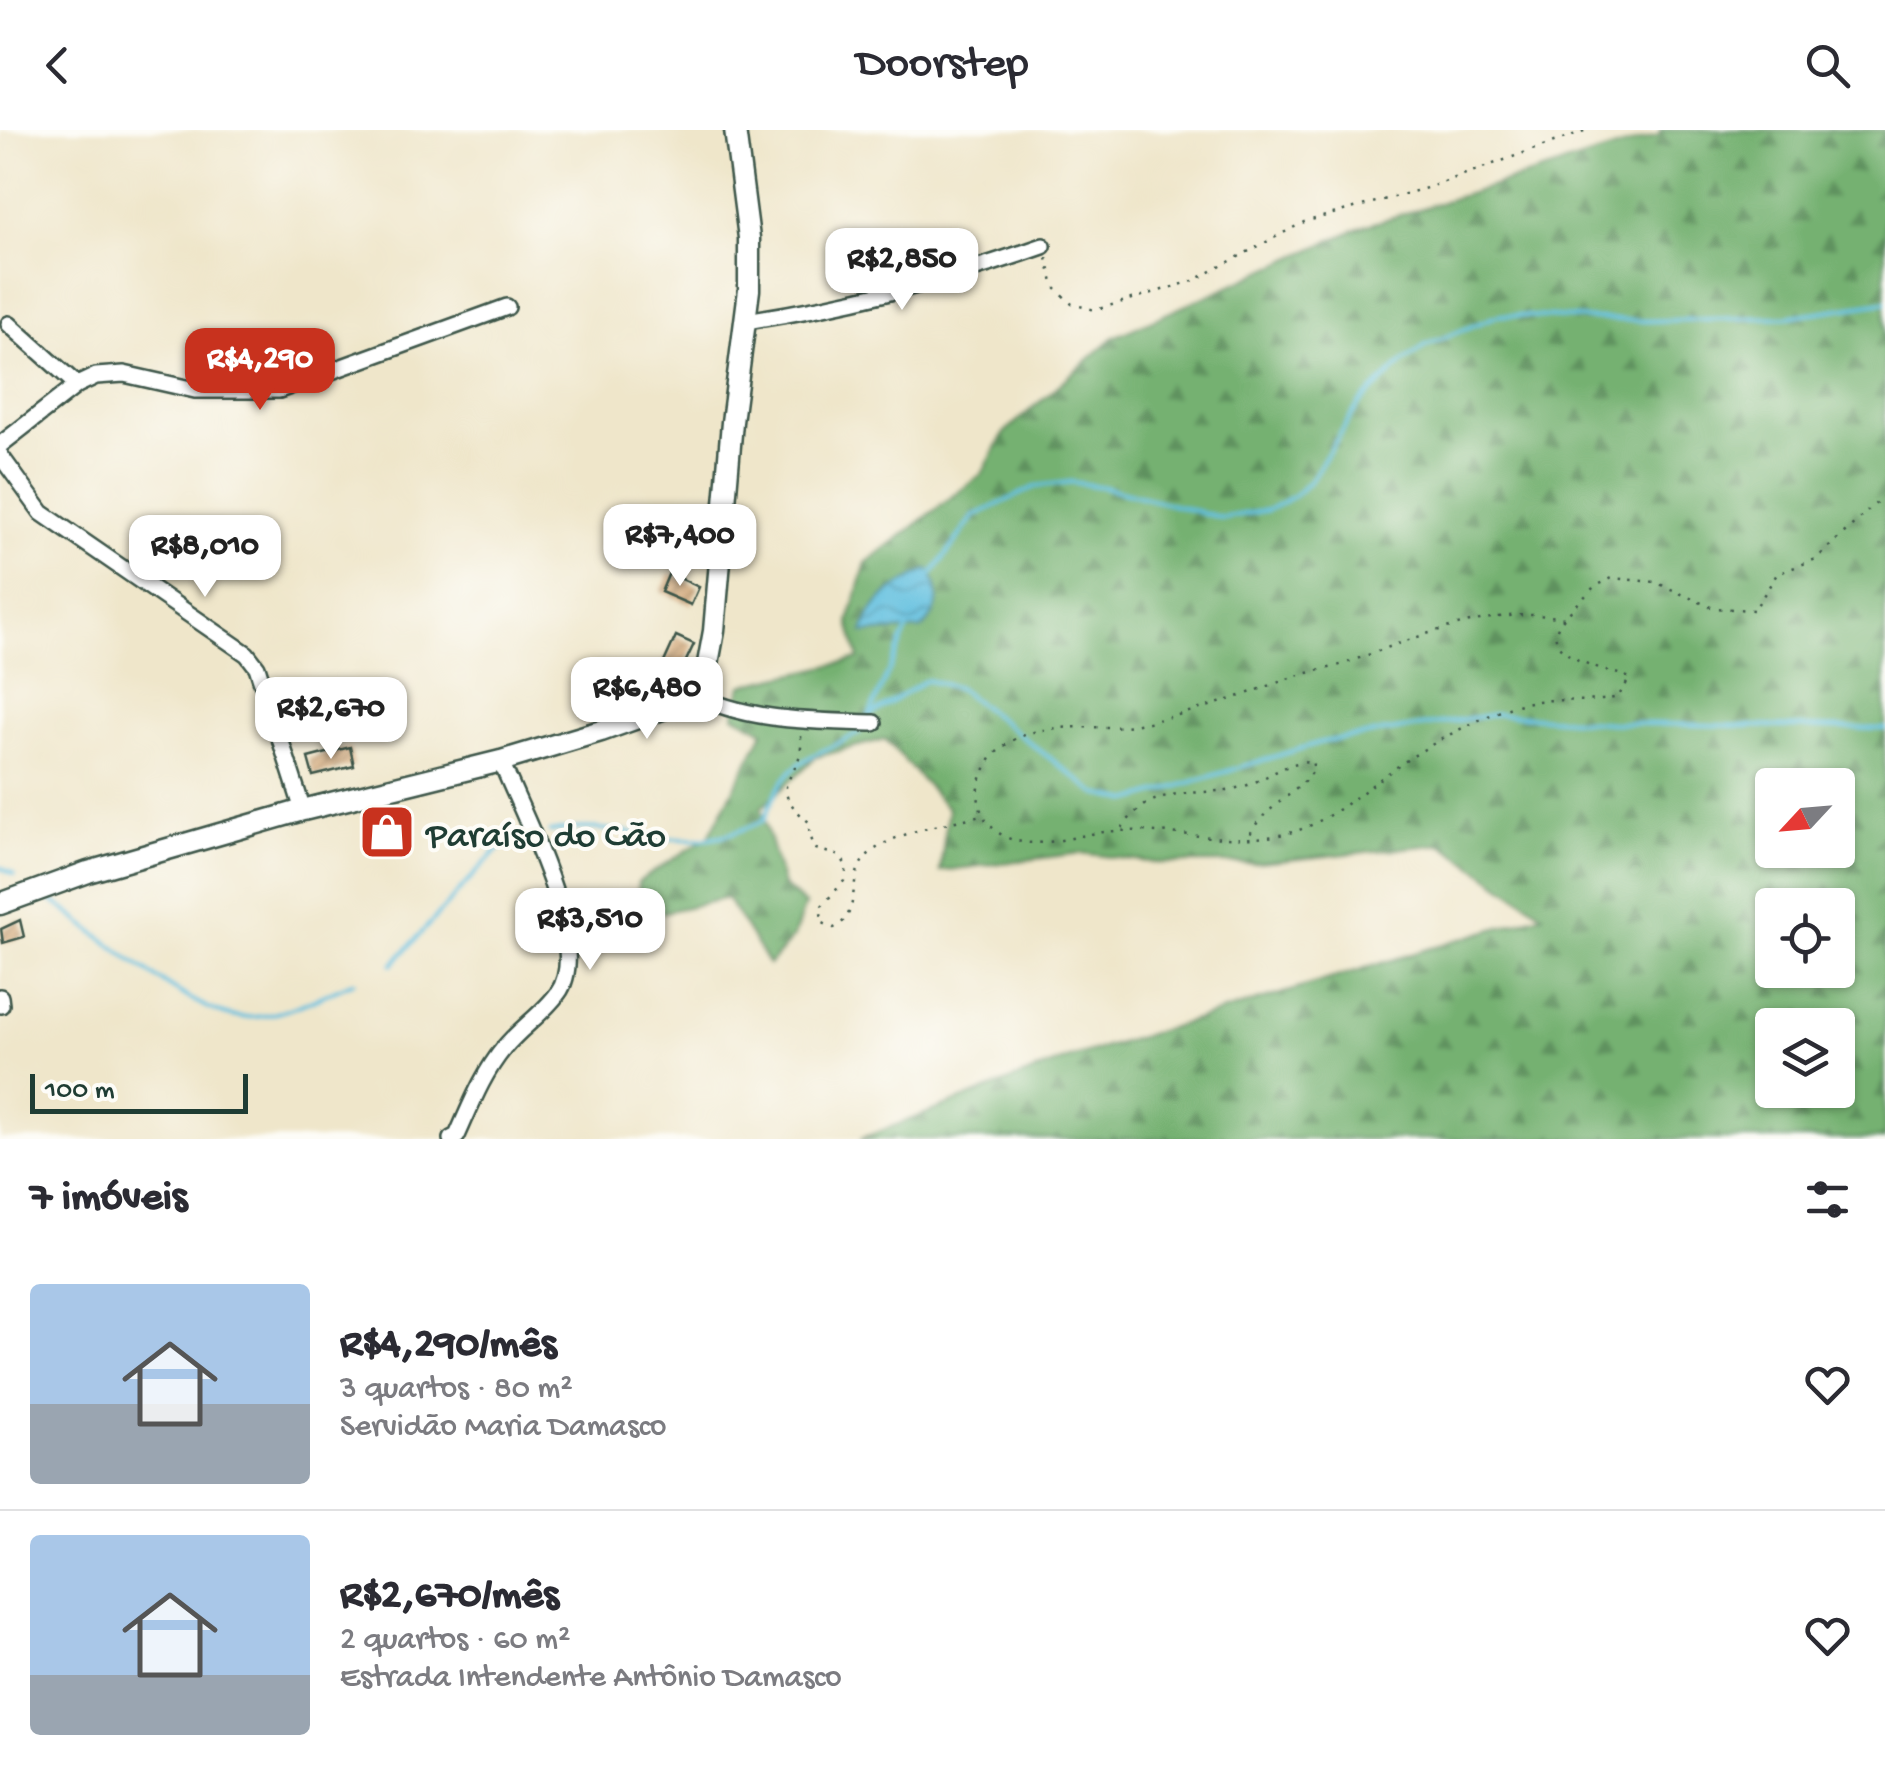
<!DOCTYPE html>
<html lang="pt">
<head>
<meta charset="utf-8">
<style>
	body { margin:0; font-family:"Gochi Hand",sans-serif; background:#f7f7f7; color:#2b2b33; height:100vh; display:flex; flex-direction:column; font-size:38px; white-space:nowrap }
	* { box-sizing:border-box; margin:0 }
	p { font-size:32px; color:#7c7c81 }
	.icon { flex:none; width:55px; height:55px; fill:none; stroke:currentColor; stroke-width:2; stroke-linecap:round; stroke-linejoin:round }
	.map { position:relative; height:1009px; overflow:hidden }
	.sheet { display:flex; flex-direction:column; background:#fff; flex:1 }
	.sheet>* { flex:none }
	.needle { width:65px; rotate:244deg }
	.controls { position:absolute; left:1755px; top:638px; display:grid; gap:20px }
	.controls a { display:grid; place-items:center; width:100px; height:100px; border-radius:10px; background:#fff; box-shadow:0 2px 8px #0004; font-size:50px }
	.scale { position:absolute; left:30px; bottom:25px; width:218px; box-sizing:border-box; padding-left:10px; border:5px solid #1f3d34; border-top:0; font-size:28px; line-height:35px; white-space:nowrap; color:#1f3d34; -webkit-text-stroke:8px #fdfcf7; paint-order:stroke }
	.price { position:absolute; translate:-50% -85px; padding:0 22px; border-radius:20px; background:#fff; color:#222; font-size:32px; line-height:65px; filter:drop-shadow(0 2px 5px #0008) }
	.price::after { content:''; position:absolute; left:50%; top:60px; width:30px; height:22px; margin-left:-15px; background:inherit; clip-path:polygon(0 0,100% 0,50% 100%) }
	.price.on { background:#c8321e; color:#fff }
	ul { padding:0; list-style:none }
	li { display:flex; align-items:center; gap:30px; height:250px; padding:0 30px }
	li+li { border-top:2px solid #e1e1e2 }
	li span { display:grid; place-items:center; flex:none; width:280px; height:200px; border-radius:10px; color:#555 }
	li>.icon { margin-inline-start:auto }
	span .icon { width:120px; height:120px; fill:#fffc; stroke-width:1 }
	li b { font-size:42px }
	h2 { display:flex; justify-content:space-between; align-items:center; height:120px; padding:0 30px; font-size:42px }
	header { display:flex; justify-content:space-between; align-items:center; height:130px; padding:0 30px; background:#fff; font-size:45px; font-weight:600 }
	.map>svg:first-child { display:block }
	.forest { fill:url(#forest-firs); stroke:#4a7752; stroke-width:2.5; fill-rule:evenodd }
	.water { fill:url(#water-waves); stroke:#407e8a; stroke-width:2.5 }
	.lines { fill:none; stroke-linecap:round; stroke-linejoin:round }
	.stream { stroke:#60bfdf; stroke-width:4 }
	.building { fill:url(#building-hatch) }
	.minor-casing { stroke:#3e564a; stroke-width:20 }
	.major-casing { stroke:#3e564a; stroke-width:25 }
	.path { stroke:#3e564a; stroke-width:2.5; stroke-dasharray:2.5 8; stroke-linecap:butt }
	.minor { stroke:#fff; stroke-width:15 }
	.major { stroke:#fff; stroke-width:20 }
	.labels { text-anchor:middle; stroke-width:8; stroke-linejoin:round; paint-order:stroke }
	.poi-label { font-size:38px; fill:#1f3d34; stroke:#fdfcf7; text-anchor:start }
</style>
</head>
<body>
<header><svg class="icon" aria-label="back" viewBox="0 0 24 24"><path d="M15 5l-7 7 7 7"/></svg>Doorstep<svg class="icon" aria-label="search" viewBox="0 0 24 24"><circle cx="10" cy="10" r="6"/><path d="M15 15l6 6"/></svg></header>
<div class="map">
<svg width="1885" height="1009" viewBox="0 0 1885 1009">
	<defs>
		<pattern id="forest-firs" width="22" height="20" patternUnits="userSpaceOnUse" patternTransform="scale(2.5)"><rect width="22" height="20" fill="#75b171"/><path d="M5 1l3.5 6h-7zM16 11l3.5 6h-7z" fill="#5f915e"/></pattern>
		<pattern id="water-waves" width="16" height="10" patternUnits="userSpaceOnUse" patternTransform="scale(2.5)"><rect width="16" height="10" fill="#60bfdf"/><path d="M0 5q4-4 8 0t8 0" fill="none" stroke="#4f9cb6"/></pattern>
		<pattern id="building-hatch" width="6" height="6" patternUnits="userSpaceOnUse" patternTransform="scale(2.5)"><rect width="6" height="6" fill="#d6ae81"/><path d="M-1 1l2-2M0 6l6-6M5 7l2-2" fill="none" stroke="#ad8f6a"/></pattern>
	</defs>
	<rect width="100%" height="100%" fill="#fdfcf7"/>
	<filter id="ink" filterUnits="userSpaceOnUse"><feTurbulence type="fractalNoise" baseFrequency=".01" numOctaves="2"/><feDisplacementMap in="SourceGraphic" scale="20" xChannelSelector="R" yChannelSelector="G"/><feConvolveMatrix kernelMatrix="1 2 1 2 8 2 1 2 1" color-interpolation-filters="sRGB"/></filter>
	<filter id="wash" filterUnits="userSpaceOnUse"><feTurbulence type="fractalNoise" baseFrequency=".0048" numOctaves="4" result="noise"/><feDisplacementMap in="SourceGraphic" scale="40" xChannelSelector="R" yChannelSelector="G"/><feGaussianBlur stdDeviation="2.25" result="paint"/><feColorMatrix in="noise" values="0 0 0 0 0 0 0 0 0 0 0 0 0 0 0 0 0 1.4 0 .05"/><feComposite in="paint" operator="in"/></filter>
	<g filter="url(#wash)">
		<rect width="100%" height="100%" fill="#efe6ca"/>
		<path class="forest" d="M 1661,0 L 1885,0 L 1885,1009 L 860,1009 L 1067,929 L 1543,784 L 1442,714 L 1258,733 L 1158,733 L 1081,723 L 940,741 L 948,679 L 885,609 L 816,627 L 761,678 L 783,756 L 805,775 L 794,806 L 769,835 L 727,768 L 638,788 L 638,752 L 709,706 L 764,601 L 734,585 L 742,555 L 859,529 L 849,492 L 866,433 L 982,344 L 1004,303 L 1114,207 L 1364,96 L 1662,4 ZM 1772,655 L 1838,655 L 1838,720 L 1772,720 ZM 1772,775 L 1838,775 L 1838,840 L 1772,840 ZM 1772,895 L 1838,895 L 1838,960 L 1772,960 Z"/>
		<path class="water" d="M 929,439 C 941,462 942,479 922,499 L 863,503 C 872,467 898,455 929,439 Z"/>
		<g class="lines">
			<path class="stream" d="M 930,447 L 974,386 L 1037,356 L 1071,352 L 1104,357 L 1222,388 L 1268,380 L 1294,366 L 1311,350 L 1359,274 L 1402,233 L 1426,215 L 1499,185 L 1646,191 L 1787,187 L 1885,172
				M 869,586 L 908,497
				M 869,586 L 926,550 L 958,558 L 1097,664 L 1130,671 L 1322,612 L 1497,584 L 1609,593 L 1885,599
				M 550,702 C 633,685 677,735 764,690 C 787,628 803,632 859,603
				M 0,737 L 14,745
				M 50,769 C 92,799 190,882 237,887 C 276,891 320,866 354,852
				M 392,835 L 494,723 L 520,705"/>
		</g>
		<g id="blocks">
			<path class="building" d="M 669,443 L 699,457 L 691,475 L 661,462 Z
				M 676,506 L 694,514 L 674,556 L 657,548 Z
				M 350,617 L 354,636 L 313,646 L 308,628 Z
				M 20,790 L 24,807 L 3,813 L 1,799 Z"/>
		</g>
	</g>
	<g filter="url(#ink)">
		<use href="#blocks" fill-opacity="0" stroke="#3e564a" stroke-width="2.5"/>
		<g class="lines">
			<g class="minor-casing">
				<path id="minor" d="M 746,191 C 849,175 944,151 1043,116
					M 9,194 L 77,255
					M 0,315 L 77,255 L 96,246 L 124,244 L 195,260 L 279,260 L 507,177
					M 0,325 L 42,383 L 247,524 L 257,537 L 303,680
					M 691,562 C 744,592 815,591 874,593
					M 0,867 L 1,875
					M 451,1009 L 457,1006 C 471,975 482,945 504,918 C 520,898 543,884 558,863 C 593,815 521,682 501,631"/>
			</g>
			<g class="major-casing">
				<path id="major" d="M 0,774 L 88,742 L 303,680 L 501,631 L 601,601 L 665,578 L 691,562 L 707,539 L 714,501 L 732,292 L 749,160 L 749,108 L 735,0"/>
			</g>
			<path class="path" d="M 1047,128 L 1054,157 L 1072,174 L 1095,180 L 1193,151 L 1304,92 L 1430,57 L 1587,0
				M 1564,488 C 1530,527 1610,539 1630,548 L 1618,567 C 1584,576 1550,564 1514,576 C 1474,590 1429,614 1394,639 C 1365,659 1333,688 1299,700 C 1236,721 1169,695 1104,702 C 1068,706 1020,728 990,695 C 968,672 980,633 1004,616 C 1045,586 1098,604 1143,593 C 1193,583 1240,567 1287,549 C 1306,542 1327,540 1346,533 C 1415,508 1489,475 1564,488 L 1594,457 L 1612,448 L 1655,452 L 1713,478 L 1754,480 L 1777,444 L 1816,429 L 1885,365
				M 801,606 C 805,653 759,650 810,693 L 809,704 L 816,719 L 840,726 L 847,737 L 844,751 L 820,778 L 823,793 L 834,798 C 864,783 844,746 869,724 C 895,701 948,694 981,685
				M 1122,698 C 1156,649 1199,670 1245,656 C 1266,649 1290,630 1312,631 L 1314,640 C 1297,665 1259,680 1249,707"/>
			<use href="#minor" class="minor"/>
			<use href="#major" class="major"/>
		</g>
	</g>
	<defs>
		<g id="shop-square" transform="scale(2.875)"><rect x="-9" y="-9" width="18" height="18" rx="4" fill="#c8321e" stroke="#fdfcf7"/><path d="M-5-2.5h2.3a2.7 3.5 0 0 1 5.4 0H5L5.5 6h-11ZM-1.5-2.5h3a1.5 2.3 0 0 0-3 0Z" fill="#fff"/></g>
	</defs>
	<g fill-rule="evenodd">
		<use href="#shop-square" x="387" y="702"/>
	</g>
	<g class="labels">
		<g class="poi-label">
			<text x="426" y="715">Paraíso do Cão</text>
		</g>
	</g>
</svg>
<div class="controls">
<a><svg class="needle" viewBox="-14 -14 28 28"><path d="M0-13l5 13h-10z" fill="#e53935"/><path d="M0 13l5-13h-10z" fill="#7c7c81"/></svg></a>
<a><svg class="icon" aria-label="locate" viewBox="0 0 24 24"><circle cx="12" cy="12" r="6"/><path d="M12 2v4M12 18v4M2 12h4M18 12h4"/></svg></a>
<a><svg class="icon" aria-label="layers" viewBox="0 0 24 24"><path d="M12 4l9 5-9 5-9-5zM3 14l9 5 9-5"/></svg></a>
</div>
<div class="scale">100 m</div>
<b class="price" style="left:902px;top:183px">R$2,850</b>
<b class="price on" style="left:260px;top:283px">R$4,290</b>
<b class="price" style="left:680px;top:459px">R$7,400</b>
<b class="price" style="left:205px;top:470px">R$8,010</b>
<b class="price" style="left:647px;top:612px">R$6,480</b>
<b class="price" style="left:331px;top:632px">R$2,670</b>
<b class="price" style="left:590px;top:843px">R$3,510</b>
</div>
<section class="sheet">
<h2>7 imóveis<svg class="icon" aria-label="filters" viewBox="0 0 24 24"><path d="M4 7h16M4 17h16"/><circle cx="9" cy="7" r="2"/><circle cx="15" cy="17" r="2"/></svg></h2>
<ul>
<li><span style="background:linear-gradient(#a9c7e8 60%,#9aa5b1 0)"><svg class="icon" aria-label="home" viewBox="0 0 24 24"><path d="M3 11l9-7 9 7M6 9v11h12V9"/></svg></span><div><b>R$4,290/mês</b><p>3 quartos · 80 m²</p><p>Servidão Maria Damasco</p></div><svg class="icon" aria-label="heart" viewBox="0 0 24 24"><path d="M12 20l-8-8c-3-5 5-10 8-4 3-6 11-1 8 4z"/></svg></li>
<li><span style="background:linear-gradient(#a9c7e8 70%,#9aa5b1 0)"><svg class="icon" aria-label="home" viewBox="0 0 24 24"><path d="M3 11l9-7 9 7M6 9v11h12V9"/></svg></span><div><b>R$2,670/mês</b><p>2 quartos · 60 m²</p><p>Estrada Intendente Antônio Damasco</p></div><svg class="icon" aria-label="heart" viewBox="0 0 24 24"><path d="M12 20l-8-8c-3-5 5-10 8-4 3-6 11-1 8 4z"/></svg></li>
</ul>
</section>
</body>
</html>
